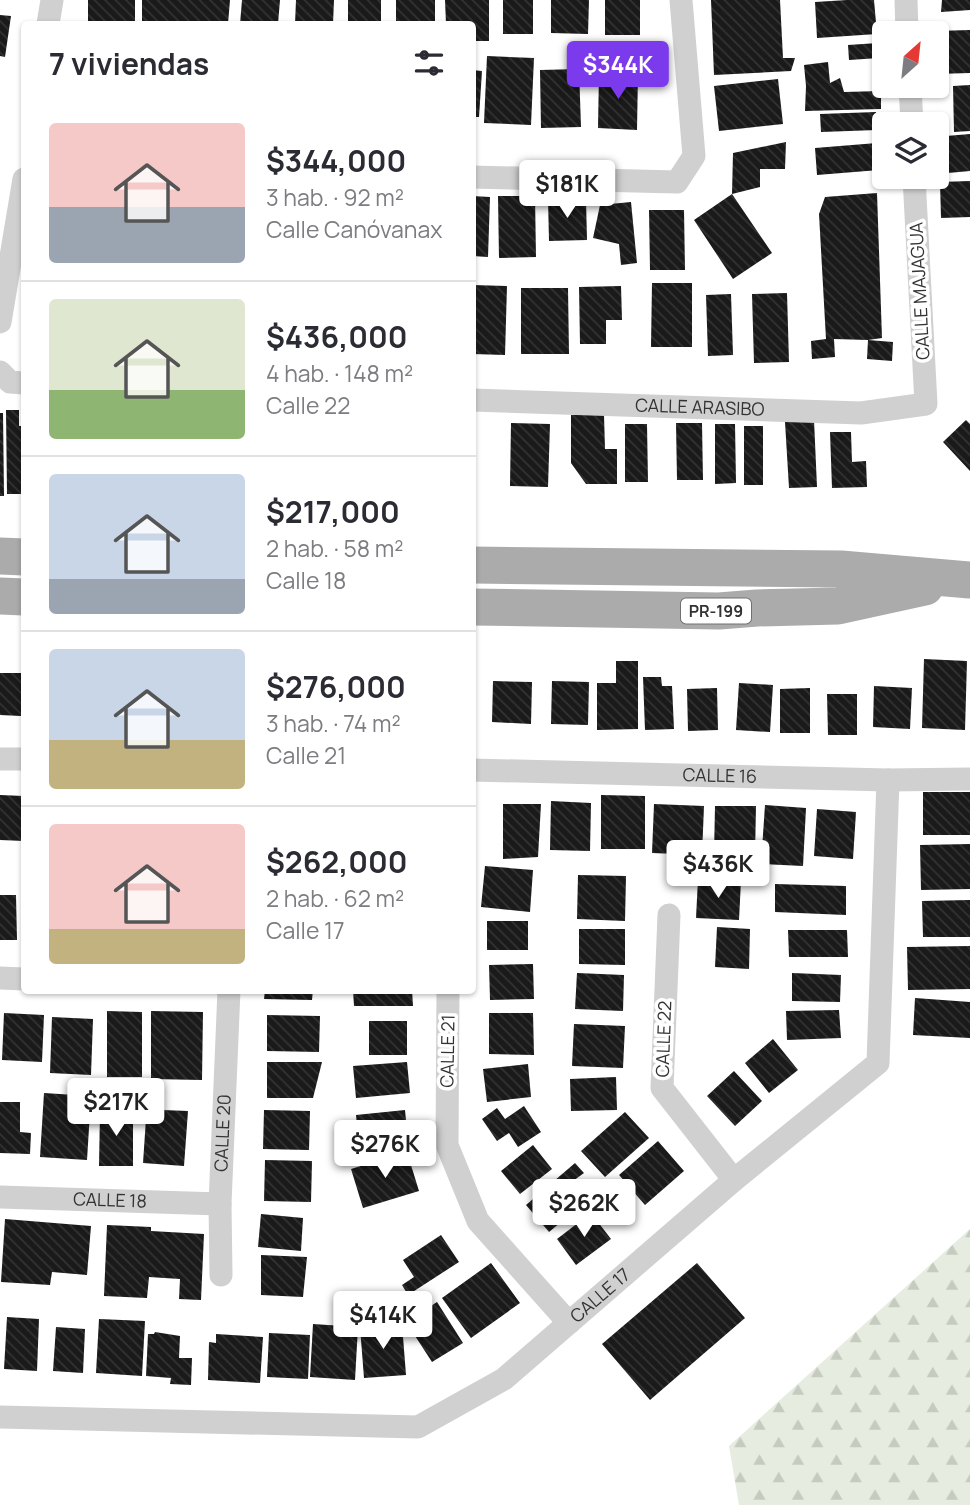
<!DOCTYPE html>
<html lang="es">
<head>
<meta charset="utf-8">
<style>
	body { margin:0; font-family:Manrope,sans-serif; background:#f7f7f7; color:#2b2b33; height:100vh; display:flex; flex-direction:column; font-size:26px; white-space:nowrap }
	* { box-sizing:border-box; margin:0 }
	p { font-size:23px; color:#7c7c81 }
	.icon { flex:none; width:38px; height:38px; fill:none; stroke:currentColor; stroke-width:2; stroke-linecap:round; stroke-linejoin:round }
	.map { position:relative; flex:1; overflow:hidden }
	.side { position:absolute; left:21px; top:21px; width:455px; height:973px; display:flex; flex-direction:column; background:#fff; border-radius:7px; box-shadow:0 2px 5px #0004 }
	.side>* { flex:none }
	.needle { width:46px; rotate:27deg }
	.fabs { position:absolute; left:872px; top:21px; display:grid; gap:14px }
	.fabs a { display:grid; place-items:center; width:77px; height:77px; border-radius:7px; background:#fff; box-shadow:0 2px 5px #0004; font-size:35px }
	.price { position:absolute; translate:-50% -60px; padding:0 16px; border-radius:7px; background:#fff; color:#222; font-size:23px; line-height:46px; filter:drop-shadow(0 2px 4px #0008) }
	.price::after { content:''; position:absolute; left:50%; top:42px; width:21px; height:16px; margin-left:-10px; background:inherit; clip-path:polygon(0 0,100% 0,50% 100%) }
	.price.current { background:#7c3aed; color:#fff }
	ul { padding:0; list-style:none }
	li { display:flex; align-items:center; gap:21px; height:175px; padding:0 28px }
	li+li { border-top:2px solid #e1e1e2 }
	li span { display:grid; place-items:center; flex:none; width:196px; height:140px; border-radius:7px; color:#555 }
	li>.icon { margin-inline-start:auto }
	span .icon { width:84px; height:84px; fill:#fffc; stroke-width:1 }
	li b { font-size:30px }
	h2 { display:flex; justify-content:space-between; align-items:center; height:84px; padding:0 28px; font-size:30px }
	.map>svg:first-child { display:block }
	.forest { fill:url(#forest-firs) }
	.building { fill:url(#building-back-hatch) }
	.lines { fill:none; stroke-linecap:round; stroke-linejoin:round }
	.street { stroke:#d0d0d0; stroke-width:23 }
	.primary { stroke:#ababab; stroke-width:37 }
	.labels { text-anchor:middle; stroke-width:7; stroke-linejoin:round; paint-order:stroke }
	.shield { fill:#fff; stroke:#707070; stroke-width:2 }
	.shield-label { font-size:16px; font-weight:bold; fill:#333 }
	.street-label { font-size:18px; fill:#333; stroke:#fff }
</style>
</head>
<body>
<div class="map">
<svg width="970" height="1505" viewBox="0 0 970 1505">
	<defs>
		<pattern id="forest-firs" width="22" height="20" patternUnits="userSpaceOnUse" patternTransform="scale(1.75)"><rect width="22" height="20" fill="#e6ecdf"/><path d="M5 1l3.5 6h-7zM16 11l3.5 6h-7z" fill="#c6cbc0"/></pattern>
		<pattern id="building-back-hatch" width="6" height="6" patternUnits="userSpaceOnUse" patternTransform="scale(1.75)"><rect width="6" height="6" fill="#1a1a1a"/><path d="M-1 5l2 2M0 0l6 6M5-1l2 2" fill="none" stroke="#333"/></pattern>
	</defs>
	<rect width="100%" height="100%" fill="#fff"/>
	<path class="forest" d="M 970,1229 L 970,1505 L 739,1505 L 729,1446 Z"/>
	<path class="building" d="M 88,0 L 135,0 L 135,24 L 88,24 Z
		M 142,0 L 230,0 L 228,24 L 142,24 Z
		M 242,0 L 280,0 L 278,24 L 240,24 Z
		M 296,0 L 334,0 L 333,24 L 295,24 Z
		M 348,0 L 381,0 L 381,24 L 348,24 Z
		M 396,0 L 435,0 L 435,24 L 396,24 Z
		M 445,0 L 489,0 L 489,41 L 472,41 L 472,24 L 446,24 Z
		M 503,0 L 533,0 L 533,34 L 503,34 Z
		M 551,0 L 589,0 L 588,34 L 551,33 Z
		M 605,0 L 640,0 L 640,35 L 605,35 Z
		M 711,0 L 780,0 L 783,58 L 795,58 L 791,71 L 714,75 Z
		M 847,0 L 874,0 L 877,34 L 817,38 L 815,2 Z
		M 942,0 L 970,0 L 970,10 L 941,12 Z
		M 0,15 L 11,16 L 5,57 L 0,56 Z
		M 970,30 L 970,73 L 936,74 L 936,31 Z
		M 878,43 L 879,58 L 849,60 L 848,45 Z
		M 487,56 L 534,58 L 531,125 L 484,123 Z
		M 828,62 L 830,83 L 840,78 L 844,92 L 881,91 L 881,109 L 805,111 L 806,86 L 804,65 Z
		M 579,69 L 581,127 L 541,128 L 540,70 Z
		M 472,70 L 482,71 L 479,117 L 472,117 Z
		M 599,72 L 638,73 L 637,130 L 598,128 Z
		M 778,79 L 783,124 L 719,131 L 714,86 Z
		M 970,85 L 970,131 L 954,132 L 953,86 Z
		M 876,112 L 877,130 L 821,132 L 820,114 Z
		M 970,134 L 970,171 L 948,173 L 946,136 Z
		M 786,142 L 785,169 L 760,169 L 760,187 L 732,194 L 772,253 L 733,279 L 694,220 L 732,194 L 733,153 Z
		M 877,143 L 879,170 L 817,175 L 815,148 Z
		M 970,181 L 970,217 L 941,218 L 940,182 Z
		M 877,193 L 882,338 L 868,340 L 834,339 L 835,357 L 812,359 L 811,341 L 826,339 L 819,214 L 825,197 Z
		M 472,196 L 490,197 L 488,257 L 472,256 Z
		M 498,196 L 535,196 L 536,257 L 499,258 Z
		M 548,199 L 586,199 L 587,240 L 549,241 Z
		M 631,202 L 637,263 L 621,265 L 619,244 L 593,238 L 600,205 Z
		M 649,210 L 684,210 L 685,270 L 650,270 Z
		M 652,283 L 692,283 L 692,347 L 651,347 Z
		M 472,285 L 507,286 L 505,355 L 472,354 Z
		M 621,286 L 622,320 L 606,320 L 606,344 L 580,344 L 579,287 Z
		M 521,288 L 568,288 L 569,354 L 521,354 Z
		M 787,293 L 789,362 L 754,363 L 752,294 Z
		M 731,294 L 733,355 L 708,356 L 706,295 Z
		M 868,340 L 893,342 L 892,361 L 867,359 Z
		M 6,410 L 19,410 L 19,426 L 24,426 L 24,494 L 7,494 Z
		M 0,413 L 3,413 L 4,496 L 0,496 Z
		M 571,415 L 604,415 L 605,449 L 617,449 L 617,484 L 586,484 L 571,463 Z
		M 814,420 L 817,487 L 789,488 L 785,422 Z
		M 966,420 L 970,424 L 970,471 L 943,442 Z
		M 511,423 L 550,424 L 548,487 L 510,486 Z
		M 676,423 L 702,423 L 703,480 L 677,480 Z
		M 625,424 L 647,424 L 648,482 L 625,482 Z
		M 715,424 L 735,424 L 736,483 L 715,484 Z
		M 744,426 L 763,426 L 763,485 L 744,485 Z
		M 830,432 L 851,432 L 852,462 L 866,461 L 867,487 L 832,488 Z
		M 924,659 L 967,661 L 965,730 L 922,728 Z
		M 616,661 L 638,661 L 638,729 L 597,730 L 597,683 L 616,683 Z
		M 0,673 L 22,673 L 21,716 L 0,715 Z
		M 643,677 L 661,677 L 662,686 L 672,686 L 674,729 L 645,730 Z
		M 493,681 L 532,682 L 531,724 L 492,722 Z
		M 552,681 L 589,682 L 588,725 L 551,724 Z
		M 739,683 L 773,685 L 770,732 L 736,730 Z
		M 874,686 L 912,688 L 910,729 L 873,727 Z
		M 717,688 L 718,730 L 688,731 L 687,689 Z
		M 810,688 L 810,733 L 780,733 L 780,689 Z
		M 827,694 L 857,694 L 857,735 L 828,735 Z
		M 923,792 L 970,792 L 970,835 L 923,835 Z
		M 0,795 L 24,796 L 24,841 L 0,840 Z
		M 601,795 L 645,796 L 645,849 L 601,849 Z
		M 551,801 L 591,803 L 590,851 L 550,850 Z
		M 503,804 L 541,804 L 538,857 L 503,859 Z
		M 654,804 L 704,806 L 702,855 L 652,853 Z
		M 765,805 L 806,808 L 803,866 L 761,864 Z
		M 715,806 L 756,806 L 755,855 L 714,854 Z
		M 817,809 L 856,812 L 853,859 L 814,856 Z
		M 970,844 L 970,889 L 921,890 L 920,845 Z
		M 485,866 L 533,870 L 530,912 L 481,907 Z
		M 578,875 L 626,876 L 625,921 L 577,919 Z
		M 698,879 L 741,881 L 739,920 L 696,918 Z
		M 775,884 L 846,886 L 846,915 L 775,912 Z
		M 0,895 L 16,895 L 17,940 L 0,940 Z
		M 970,900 L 970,937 L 923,937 L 922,901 Z
		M 487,921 L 528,921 L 528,950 L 487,950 Z
		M 717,927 L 750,929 L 749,969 L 715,967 Z
		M 579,929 L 625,929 L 625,965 L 579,964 Z
		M 788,930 L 847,930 L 848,957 L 789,957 Z
		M 970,946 L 970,989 L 908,990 L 907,947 Z
		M 533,964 L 534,999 L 490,1000 L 489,965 Z
		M 577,973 L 624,975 L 623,1011 L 575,1009 Z
		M 792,973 L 841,975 L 840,1002 L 792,1001 Z
		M 265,990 L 313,990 L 312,1000 L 264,999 Z
		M 353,990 L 412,990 L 413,1006 L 354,1006 Z
		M 915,998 L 970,1002 L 970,1038 L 913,1035 Z
		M 839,1010 L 841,1038 L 787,1040 L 786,1011 Z
		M 107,1011 L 142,1012 L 142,1077 L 107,1077 Z
		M 151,1011 L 203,1012 L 202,1080 L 151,1079 Z
		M 4,1013 L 44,1015 L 42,1062 L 2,1060 Z
		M 489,1013 L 533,1013 L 534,1055 L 489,1054 Z
		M 267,1015 L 320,1016 L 319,1052 L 267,1051 Z
		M 52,1017 L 93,1019 L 91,1075 L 50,1073 Z
		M 369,1021 L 407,1021 L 407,1055 L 369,1055 Z
		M 574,1024 L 625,1026 L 623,1068 L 572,1066 Z
		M 773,1039 L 798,1070 L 769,1093 L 745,1063 Z
		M 267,1062 L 322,1062 L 313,1098 L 267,1098 Z
		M 407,1062 L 410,1093 L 356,1098 L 353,1066 Z
		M 528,1064 L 531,1097 L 487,1102 L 483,1069 Z
		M 734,1071 L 762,1101 L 735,1126 L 707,1096 Z
		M 616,1077 L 617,1110 L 571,1111 L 570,1079 Z
		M 148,1089 L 164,1090 L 162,1110 L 188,1111 L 184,1166 L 143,1163 Z
		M 44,1093 L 91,1096 L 87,1160 L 40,1157 Z
		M 0,1102 L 20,1102 L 20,1132 L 31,1133 L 30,1154 L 0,1153 Z
		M 524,1106 L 541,1132 L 518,1147 L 509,1133 L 497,1141 L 482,1119 L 497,1108 L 505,1119 Z
		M 100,1110 L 133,1110 L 133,1166 L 99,1166 Z
		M 264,1110 L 310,1111 L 309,1150 L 263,1149 Z
		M 405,1110 L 408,1141 L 359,1146 L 356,1115 Z
		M 625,1112 L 649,1138 L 605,1177 L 581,1151 Z
		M 658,1141 L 684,1171 L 645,1205 L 619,1175 Z
		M 533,1145 L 552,1169 L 520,1194 L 501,1171 Z
		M 407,1152 L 419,1191 L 363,1208 L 351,1169 Z
		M 265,1160 L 312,1161 L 311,1202 L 264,1201 Z
		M 575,1163 L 584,1173 L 573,1181 L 589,1199 L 549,1232 L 526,1205 Z
		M 591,1213 L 611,1239 L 576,1265 L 557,1239 Z
		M 261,1214 L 303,1218 L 301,1251 L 258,1247 Z
		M 5,1219 L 91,1226 L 87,1275 L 52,1272 L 50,1285 L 1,1282 Z
		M 107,1225 L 151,1227 L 151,1231 L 204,1234 L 201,1300 L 179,1299 L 180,1279 L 149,1277 L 147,1298 L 104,1296 Z
		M 441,1235 L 459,1262 L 408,1295 L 402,1285 L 414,1277 L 403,1260 Z
		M 261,1255 L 307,1257 L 303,1297 L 261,1295 Z
		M 491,1263 L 520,1303 L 471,1338 L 442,1298 Z
		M 697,1263 L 745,1318 L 650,1400 L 602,1344 Z
		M 437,1302 L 463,1343 L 432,1362 L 406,1322 Z
		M 346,1306 L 359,1307 L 359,1324 L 345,1323 Z
		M 7,1317 L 39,1319 L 37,1371 L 4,1369 Z
		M 99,1319 L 145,1321 L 142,1376 L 96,1373 Z
		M 313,1324 L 358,1327 L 355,1380 L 310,1377 Z
		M 402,1324 L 406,1375 L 364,1378 L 360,1327 Z
		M 56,1327 L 85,1329 L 83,1373 L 53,1371 Z
		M 155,1332 L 180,1336 L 179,1358 L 192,1358 L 191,1385 L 170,1384 L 171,1378 L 146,1376 L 148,1334 L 154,1334 Z
		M 269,1333 L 310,1335 L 308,1379 L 267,1377 Z
		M 216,1334 L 263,1337 L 260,1383 L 208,1380 L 209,1342 L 216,1343 Z"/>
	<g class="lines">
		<g class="street">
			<path d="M 906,0 L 907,33"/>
			<path d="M 48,24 L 52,0"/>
			<path d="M 910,86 L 912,124"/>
			<path d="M 472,177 L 677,182 L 694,156 L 681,0"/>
			<path d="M 0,322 L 24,179"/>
			<path d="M 0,372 L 10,382 L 24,383"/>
			<path id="s1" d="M 472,400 L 861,413 L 926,404 L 914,177"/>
			<path d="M 0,759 L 24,759"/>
			<path id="s2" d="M 472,770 L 888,780 L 970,779"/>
			<path d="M 669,915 L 662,1088 L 734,1180"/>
			<path d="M 0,978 L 24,979"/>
			<path d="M 448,990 L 447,1145 L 478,1221 L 569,1323"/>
			<path id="s3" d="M 0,1197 L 220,1204"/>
			<path id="s4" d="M 221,1275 L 220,1204 L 229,990"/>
			<path id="s5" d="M 0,1417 L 418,1427 L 504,1379 L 734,1180 L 878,1063 L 888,780"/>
		</g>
		<path class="primary" d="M 0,556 L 24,557
			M 472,565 L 841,569 L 970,580
			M 0,596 L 24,597
			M 472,607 L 719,611 L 757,608 L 838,606 L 925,587"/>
	</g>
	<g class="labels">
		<rect class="shield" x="681" y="598.5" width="70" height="25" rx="5"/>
		<g class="shield-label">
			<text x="716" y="617">PR-199</text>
		</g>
		<g class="street-label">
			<text transform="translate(920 291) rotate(-93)" y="6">CALLE MAJAGUA</text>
			<text dy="6" stroke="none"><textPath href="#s1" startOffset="228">CALLE ARASIBO</textPath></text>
			<text dy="6" stroke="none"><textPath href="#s2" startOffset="248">CALLE 16</textPath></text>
			<text transform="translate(664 1039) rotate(-88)" y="6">CALLE 22</text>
			<text transform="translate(448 1051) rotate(-89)" y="6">CALLE 21</text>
			<text dy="6" stroke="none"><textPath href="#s4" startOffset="142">CALLE 20</textPath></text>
			<text dy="6" stroke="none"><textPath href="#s3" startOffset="110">CALLE 18</textPath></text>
			<text dy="6" stroke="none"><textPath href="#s5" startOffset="644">CALLE 17</textPath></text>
		</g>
	</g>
</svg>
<div class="fabs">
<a><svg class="needle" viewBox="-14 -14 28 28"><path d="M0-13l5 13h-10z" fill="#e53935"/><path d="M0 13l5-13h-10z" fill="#7c7c81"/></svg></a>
<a><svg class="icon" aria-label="layers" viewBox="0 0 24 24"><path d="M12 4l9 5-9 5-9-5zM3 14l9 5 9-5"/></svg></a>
</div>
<b class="price current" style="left:618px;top:101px">$344K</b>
<b class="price" style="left:567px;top:220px">$181K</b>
<b class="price" style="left:718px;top:900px">$436K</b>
<b class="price" style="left:116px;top:1138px">$217K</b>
<b class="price" style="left:385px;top:1180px">$276K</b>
<b class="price" style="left:584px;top:1239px">$262K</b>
<b class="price" style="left:383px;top:1351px">$414K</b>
<section class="side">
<h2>7 viviendas<svg class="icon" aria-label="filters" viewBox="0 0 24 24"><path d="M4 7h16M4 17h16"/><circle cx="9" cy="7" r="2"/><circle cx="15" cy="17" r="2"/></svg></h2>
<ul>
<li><span style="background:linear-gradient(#f6c9c9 60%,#9aa5b1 0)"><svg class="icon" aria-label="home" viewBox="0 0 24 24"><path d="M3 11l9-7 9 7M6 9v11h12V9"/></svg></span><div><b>$344,000</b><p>3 hab. · 92 m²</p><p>Calle Canóvanax</p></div></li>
<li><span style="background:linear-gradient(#dfe7d0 65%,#8fb573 0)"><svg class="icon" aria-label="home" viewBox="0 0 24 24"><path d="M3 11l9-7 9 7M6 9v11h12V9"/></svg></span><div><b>$436,000</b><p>4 hab. · 148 m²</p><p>Calle 22</p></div></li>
<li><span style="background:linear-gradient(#c9d6e8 75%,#9aa5b1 0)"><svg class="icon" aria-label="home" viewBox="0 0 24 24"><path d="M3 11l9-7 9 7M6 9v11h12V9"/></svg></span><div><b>$217,000</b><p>2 hab. · 58 m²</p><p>Calle 18</p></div></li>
<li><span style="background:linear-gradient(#c9d6e8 65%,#c2b280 0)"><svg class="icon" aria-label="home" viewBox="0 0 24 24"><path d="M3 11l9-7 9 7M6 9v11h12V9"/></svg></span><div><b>$276,000</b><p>3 hab. · 74 m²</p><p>Calle 21</p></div></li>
<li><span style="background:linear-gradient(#f6c9c9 75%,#c2b280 0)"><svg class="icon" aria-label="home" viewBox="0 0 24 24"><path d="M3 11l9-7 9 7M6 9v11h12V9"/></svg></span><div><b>$262,000</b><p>2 hab. · 62 m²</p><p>Calle 17</p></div></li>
</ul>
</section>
</div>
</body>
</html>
